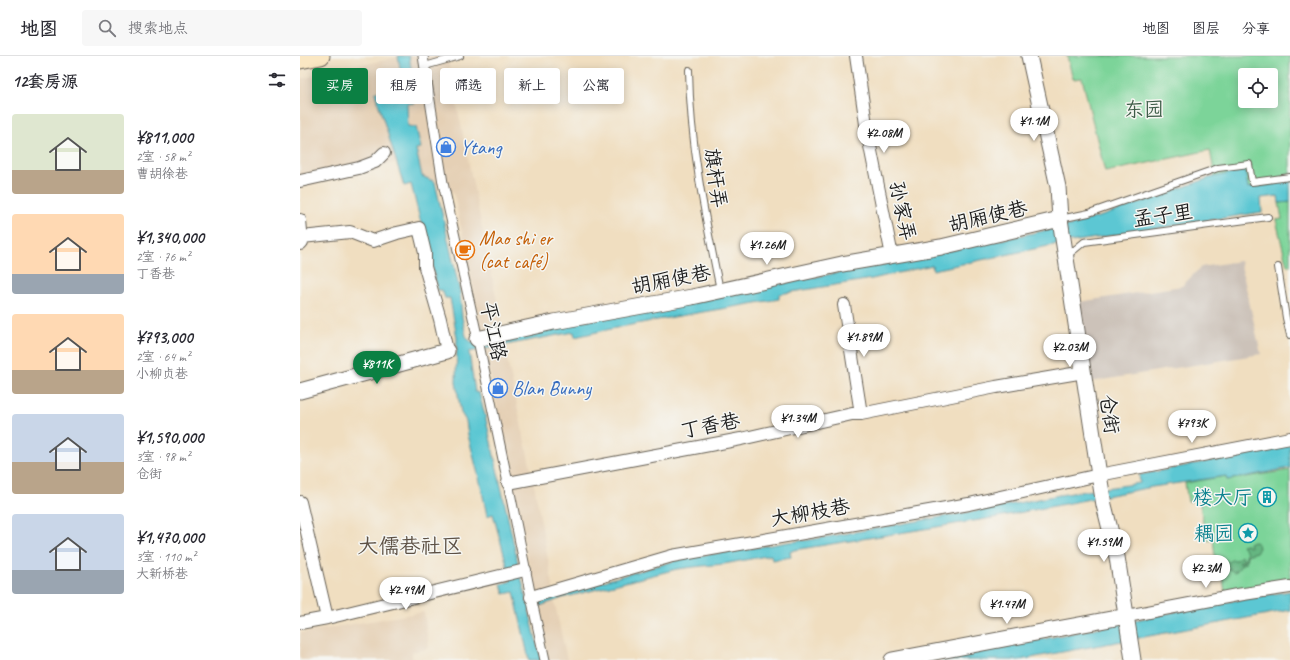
<!DOCTYPE html>
<html lang="zh">
<head>
<meta charset="utf-8">
<style>
	body { margin:0; font-family:Caveat,"LXGW WenKai TC",sans-serif; background:#f7f7f7; color:#2b2b33; height:100vh; display:flex; flex-direction:column; font-size:15px; white-space:nowrap }
	* { box-sizing:border-box; margin:0 }
	p { font-size:13px; color:#7c7c81 }
	.icon { flex:none; width:22px; height:22px; fill:none; stroke:currentColor; stroke-width:2; stroke-linecap:round; stroke-linejoin:round }
	.map { position:relative; flex:1; overflow:hidden }
	.sheet { display:flex; flex-direction:column; background:#fff; width:300px }
	.sheet>* { flex:none }
	.top-card { position:absolute; left:12px; top:12px; width:380px; height:36px; display:flex; gap:8px }
	.controls { position:absolute; left:938px; top:12px; display:grid; gap:8px }
	.controls a { display:grid; place-items:center; width:40px; height:40px; border-radius:4px; background:#fff; box-shadow:0 2px 10px #0003; font-size:20px }
	.price { position:absolute; translate:-50% -34px; padding:0 9px; border-radius:14px; background:#fff; color:#222; font-size:13px; line-height:26px; filter:drop-shadow(0 1px 2px #0008) }
	.price::after { content:''; position:absolute; left:50%; top:24px; width:12px; height:9px; margin-left:-6px; background:inherit; clip-path:polygon(0 0,100% 0,50% 100%) }
	.price.on { background:#0b8043; color:#fff }
	ul { padding:0; list-style:none }
	li { display:flex; align-items:center; gap:12px; height:100px; padding:0 12px }
	li span { display:grid; place-items:center; flex:none; width:112px; height:80px; border-radius:4px; color:#555 }
	li>.icon { margin-inline-start:auto }
	span .icon { width:48px; height:48px; fill:#fffc; stroke-width:1 }
	li b { font-size:17px }
	h2 { display:flex; justify-content:space-between; align-items:center; height:48px; padding:0 12px; font-size:17px }
	.pill { padding:0 14px; border-radius:4px; background:#fff; box-shadow:0 2px 10px #0003; font-size:14px; line-height:36px }
	.pill.on { background:#0b8043; color:#fff }
	header { display:flex; align-items:center; gap:24px; box-sizing:border-box; height:56px; padding:0 20px; background:#fff; border-bottom:1px solid #e1e1e2 }
	header strong { font-size:19px }
	nav { display:flex; gap:22px; margin-inline-start:auto; font-size:14px }
	.search { width:280px; height:36px; background:#f7f7f7; display:flex; align-items:center; gap:10px; box-sizing:border-box; padding:0 14px; border-radius:4px; color:#7c7c81; font-size:15px }
	main { display:flex; flex:1; min-height:0 }
	.map>svg:first-child { display:block }
	.built { fill:#e5d0b5 }
	.industrial { fill:#ccc2b9 }
	.green { fill:#7cd499; stroke:#4c785a; fill-rule:evenodd }
	.forest { fill:#65b681; stroke:#40694e }
	.water { fill:#5bc7d3; stroke:#3c7278 }
	.lines { fill:none; stroke-linecap:round; stroke-linejoin:round }
	.service-casing { stroke:#666055; stroke-width:8 }
	.pedestrian-casing { stroke:#666055; stroke-width:11 }
	.minor-casing { stroke:#666055; stroke-width:14 }
	.tertiary-casing { stroke:#666055; stroke-width:17 }
	.secondary-casing { stroke:#666055; stroke-width:19 }
	.service { stroke:#fff; stroke-width:6 }
	.pedestrian { stroke:#fff; stroke-width:9 }
	.minor { stroke:#fff; stroke-width:12 }
	.tertiary { stroke:#fff; stroke-width:15 }
	.secondary { stroke:#fae7c3; stroke-width:17 }
	.labels { text-anchor:middle; stroke-width:3; stroke-linejoin:round; paint-order:stroke }
	.park-label { font-size:20px; fill:#3e5c48; stroke:#f6f6f2 }
	.shop-label { font-size:20px; fill:#366cbe; stroke:#f6f6f2; text-anchor:start }
	.street-label { font-size:20px; fill:#1c1c1c; stroke:#f6f6f2 }
	.food-label { font-size:20px; fill:#c56008; stroke:#f6f6f2; text-anchor:start }
	.culture-label { font-size:20px; fill:#0d838f; stroke:#f6f6f2; text-anchor:end }
	.neighbourhood-label { font-size:21px; fill:#5d5145; stroke:#f6f6f2 }
</style>
</head>
<body>
<header>
<strong>地图</strong>
<div class="search"><svg class="icon" aria-label="search" viewBox="0 0 24 24"><circle cx="10" cy="10" r="6"/><path d="M15 15l6 6"/></svg>搜索地点</div>
<nav><a>地图</a><a>图层</a><a>分享</a></nav>
</header>
<main>
<section class="sheet">
<h2>12套房源<svg class="icon" aria-label="filters" viewBox="0 0 24 24"><path d="M4 7h16M4 17h16"/><circle cx="9" cy="7" r="2"/><circle cx="15" cy="17" r="2"/></svg></h2>
<ul>
<li><span style="background:linear-gradient(#dfe7d0 70%,#b9a48a 0)"><svg class="icon" aria-label="home" viewBox="0 0 24 24"><path d="M3 11l9-7 9 7M6 9v11h12V9"/></svg></span><div><b>¥811,000</b><p>2室 · 58 m²</p><p>曹胡徐巷</p></div></li>
<li><span style="background:linear-gradient(#ffd9b3 75%,#9aa5b1 0)"><svg class="icon" aria-label="home" viewBox="0 0 24 24"><path d="M3 11l9-7 9 7M6 9v11h12V9"/></svg></span><div><b>¥1,340,000</b><p>2室 · 76 m²</p><p>丁香巷</p></div></li>
<li><span style="background:linear-gradient(#ffd9b3 70%,#b9a48a 0)"><svg class="icon" aria-label="home" viewBox="0 0 24 24"><path d="M3 11l9-7 9 7M6 9v11h12V9"/></svg></span><div><b>¥793,000</b><p>2室 · 64 m²</p><p>小柳贞巷</p></div></li>
<li><span style="background:linear-gradient(#c9d6e8 60%,#b9a48a 0)"><svg class="icon" aria-label="home" viewBox="0 0 24 24"><path d="M3 11l9-7 9 7M6 9v11h12V9"/></svg></span><div><b>¥1,590,000</b><p>3室 · 98 m²</p><p>仓街</p></div></li>
<li><span style="background:linear-gradient(#c9d6e8 70%,#9aa5b1 0)"><svg class="icon" aria-label="home" viewBox="0 0 24 24"><path d="M3 11l9-7 9 7M6 9v11h12V9"/></svg></span><div><b>¥1,470,000</b><p>3室 · 110 m²</p><p>大新桥巷</p></div></li>
</ul>
</section>
<div class="map">
<svg width="990" height="604" viewBox="0 0 990 604">
	<rect width="100%" height="100%" fill="#f6f6f2"/>
	<filter id="ink" filterUnits="userSpaceOnUse"><feTurbulence type="fractalNoise" baseFrequency=".025" numOctaves="2"/><feDisplacementMap in="SourceGraphic" scale="8" xChannelSelector="R" yChannelSelector="G"/><feConvolveMatrix kernelMatrix="1 2 1 2 8 2 1 2 1" color-interpolation-filters="sRGB"/></filter>
	<filter id="wash" filterUnits="userSpaceOnUse"><feTurbulence type="fractalNoise" baseFrequency=".012" numOctaves="4" result="noise"/><feDisplacementMap in="SourceGraphic" scale="16" xChannelSelector="R" yChannelSelector="G"/><feGaussianBlur stdDeviation="0.9" result="paint"/><feColorMatrix in="noise" values="0 0 0 0 0 0 0 0 0 0 0 0 0 0 0 0 0 1.4 0 .05"/><feComposite in="paint" operator="in"/></filter>
	<g filter="url(#wash)">
		<rect width="100%" height="100%" fill="#f0dec0"/>
		<path class="built" d="M 109,0 L 147,0 L 203,275 L 204,289 L 232,418 L 253,530 L 254,544 L 267,604 L 248,604 L 154,137 L 135,126 L 122,120 L 116,93 L 121,92 L 108,70 L 107,48 L 114,47 L 111,29 L 114,28 Z
			M 98,1 L 101,18 L 98,29 L 75,37 L 97,106 L 0,131 L 0,23 Z
			M 124,556 L 129,592 L 112,596 L 112,604 L 0,604 L 0,577 Z"/>
		<path class="industrial" d="M 940,205 L 961,298 L 790,326 L 779,246 L 882,230 L 901,211 Z"/>
		<path class="green" d="M 767,0 L 990,0 L 990,123 L 976,125 L 976,128 L 948,132 L 945,114 L 915,121 L 910,94 L 805,116 L 782,22 L 773,23 ZM 945,19 L 971,19 L 971,45 L 945,45 Z
			M 990,146 L 990,210 L 987,210 L 976,164 L 982,163 L 979,147 Z
			M 990,414 L 990,528 L 925,537 L 921,509 L 916,510 L 913,483 L 906,484 L 899,443 L 888,446 L 885,427 L 926,420 L 927,424 Z"/>
		<path class="forest" d="M 953,485 L 958,488 L 959,492 L 956,496 L 947,499 L 946,507 L 942,508 C 939,511 938,516 933,516 C 930,512 924,511 924,505 L 926,504 L 928,507 L 931,504 L 936,504 L 942,499 L 944,503 L 939,507 L 941,507 L 945,504 L 947,496 L 942,489 L 946,488 L 948,491 L 950,491 L 949,487 Z"/>
		<path class="water" d="M 98,0 L 109,0 L 114,28 L 111,29 L 114,47 L 107,48 L 108,70 L 116,71 L 121,92 L 116,93 L 122,120 L 135,126 L 160,236 L 162,261 L 166,280 L 171,286 L 595,206 L 771,169 L 805,159 L 909,122 L 945,114 L 948,132 L 976,128 L 976,125 L 990,123 L 990,146 L 979,147 L 978,140 L 961,142 L 962,156 L 758,188 L 633,214 L 632,209 L 572,223 L 479,238 L 479,243 C 411,255 342,265 275,281 L 274,276 L 169,296 L 175,336 L 179,337 L 185,359 L 227,547 L 388,501 L 435,495 L 488,486 L 509,484 L 698,451 L 759,439 L 840,427 L 839,419 L 990,389 L 990,412 L 927,424 L 926,420 L 852,431 L 692,462 L 494,494 L 490,496 L 491,501 L 472,504 L 471,499 L 424,508 L 402,510 L 377,513 L 262,542 L 229,554 L 241,604 L 229,604 L 214,536 L 204,538 L 201,528 L 211,525 L 210,520 L 193,458 L 187,460 L 181,430 L 168,379 L 166,365 L 161,357 L 156,326 L 157,282 L 150,242 L 145,242 L 142,234 L 138,234 L 111,128 L 104,130 L 75,37 L 89,29 L 98,29 L 101,18 Z
			M 990,535 L 990,554 L 719,604 L 642,604 L 898,551 Z"/>
	</g>
	<g filter="url(#ink)">
		<g class="lines">
			<g class="service-casing">
				<path id="service" d="M 125,10 L 160,0
					M 389,14 C 390,89 405,161 420,234
					M 760,163 L 789,157 L 918,112 L 949,108 L 952,126 L 990,121
					M 767,200 L 784,186 L 968,161
					M 978,211 L 986,262 L 990,279"/>
			</g>
			<g class="pedestrian-casing">
				<path id="pedestrian" d="M 123,0 L 143,127 L 178,284 L 208,427 L 231,541 L 245,604"/>
			</g>
			<g class="minor-casing">
				<path id="minor" d="M 556,0 L 567,75 L 592,200
					M 0,125 L 59,112 L 75,106 L 84,97
					M 0,164 L 2,186 L 0,188
					M 2,181 L 50,176 L 73,185 L 97,177 L 119,172 L 125,197 L 125,211 L 140,263 L 147,295
					M 544,249 L 561,358
					M 208,427 L 441,383 L 552,358 L 561,358 L 696,331 L 784,316
					M 0,446 L 27,562
					M 231,541 L 372,500 L 669,448 L 799,419 L 990,382
					M 827,560 L 937,539 L 990,531
					M 0,567 L 27,562 L 225,514"/>
			</g>
			<g class="tertiary-casing">
				<path id="tertiary" d="M 729,0 L 758,131 L 760,163 L 799,419 L 804,449 L 817,501 L 833,604
					M 177,283 L 254,266 L 392,241 L 542,208 L 641,191 L 760,163
					M 0,335 L 147,295
					M 592,604 L 827,560"/>
			</g>
			<g class="secondary-casing">
				<path id="secondary" d="M 0,4 L 21,0"/>
			</g>
			<use href="#service" class="service"/>
			<use href="#pedestrian" class="pedestrian"/>
			<use href="#minor" class="minor"/>
			<use href="#tertiary" class="tertiary"/>
			<use href="#secondary" class="secondary"/>
		</g>
	</g>
	<defs>
		<g id="shop-ring" transform="scale(1)"><circle r="9.5" fill="#f6f6f2" stroke="#3f7fe0" stroke-width="1.5"/><path d="M-5-2.5h2.3a2.7 3.5 0 0 1 5.4 0H5L5.5 6h-11ZM-1.5-2.5h3a1.5 2.3 0 0 0-3 0Z" fill="#3f7fe0"/></g>
		<g id="cafe-ring" transform="scale(1)"><circle r="9.5" fill="#f6f6f2" stroke="#e8710a" stroke-width="1.5"/><path d="M-5.5-4.5H6V0H3Q3 3.5 0 3.5H-2.5Q-5.5 3.5-5.5 0ZM3-3.2v2h1.7v-2ZM-6 4.5H4V6H-6Z" fill="#e8710a"/></g>
		<g id="building-ring" transform="scale(1)"><circle r="9.5" fill="#f6f6f2" stroke="#0f9aa8" stroke-width="1.5"/><path d="M-4-6H4V6H1V3H-1V6H-4ZM-2.5-4.3h1.7v1.8h-1.7ZM.8-4.3h1.7v1.8H.8ZM-2.5-1h1.7V.8h-1.7ZM.8-1h1.7V.8H.8Z" fill="#0f9aa8"/></g>
		<g id="sight-ring" transform="scale(1)"><circle r="9.5" fill="#f6f6f2" stroke="#0f9aa8" stroke-width="1.5"/><path d="M0-6L1.8-2.2L6-1.7L2.9 1.2L3.7 5.4L0 3.3L-3.7 5.4L-2.9 1.2L-6-1.7L-1.8-2.2Z" fill="#0f9aa8"/></g>
	</defs>
	<g fill-rule="evenodd">
		<use href="#shop-ring" x="146" y="91"/>
		<use href="#cafe-ring" x="165" y="194"/>
		<use href="#shop-ring" x="198" y="332"/>
		<use href="#building-ring" x="967" y="441"/>
		<use href="#sight-ring" x="948" y="477"/>
	</g>
	<g class="labels">
		<g class="park-label">
			<text x="844" y="60">东园</text>
		</g>
		<g class="shop-label">
			<text x="160" y="98">Ytang</text>
			<text x="212" y="339">Blan Bunny</text>
		</g>
		<g class="street-label">
			<text transform="translate(416 122) rotate(82)" y="7">旗杆弄</text>
			<text transform="translate(603 155) rotate(78)" y="7">孙家弄</text>
			<text transform="translate(863 159) rotate(-8)" y="7">孟子里</text>
			<text transform="translate(688 160) rotate(-13)" y="7">胡厢使巷</text>
			<text transform="translate(371 223) rotate(-11)" y="7">胡厢使巷</text>
			<text transform="translate(194 275) rotate(78)" y="7">平江路</text>
			<text transform="translate(810 358) rotate(82)" y="7">仓街</text>
			<text transform="translate(410 369) rotate(-11)" y="7">丁香巷</text>
			<text transform="translate(510 456) rotate(-10)" y="7">大柳枝巷</text>
		</g>
		<g class="food-label">
			<text x="179" y="189">Mao shi er<tspan x="179" dy="23">(cat café)</tspan></text>
		</g>
		<g class="culture-label">
			<text x="953" y="448">楼大厅</text>
			<text x="934" y="484">耦园</text>
		</g>
		<g class="neighbourhood-label">
			<text x="110" y="497">大儒巷社区</text>
		</g>
	</g>
</svg>
<div class="controls">
<a><svg class="icon" aria-label="locate" viewBox="0 0 24 24"><circle cx="12" cy="12" r="6"/><path d="M12 2v4M12 18v4M2 12h4M18 12h4"/></svg></a>
</div>
<b class="price" style="left:734px;top:86px">¥1.1M</b>
<b class="price" style="left:584px;top:98px">¥2.08M</b>
<b class="price" style="left:467px;top:210px">¥1.26M</b>
<b class="price" style="left:564px;top:302px">¥1.89M</b>
<b class="price" style="left:770px;top:312px">¥2.03M</b>
<b class="price on" style="left:77px;top:329px">¥811K</b>
<b class="price" style="left:498px;top:383px">¥1.34M</b>
<b class="price" style="left:892px;top:388px">¥793K</b>
<b class="price" style="left:804px;top:507px">¥1.59M</b>
<b class="price" style="left:906px;top:533px">¥2.3M</b>
<b class="price" style="left:106px;top:555px">¥2.49M</b>
<b class="price" style="left:707px;top:569px">¥1.47M</b>
<div class="top-card">
<a class="pill on">买房</a>
<a class="pill">租房</a>
<a class="pill">筛选</a>
<a class="pill">新上</a>
<a class="pill">公寓</a>
</div>
</div>
</main>
</body>
</html>
